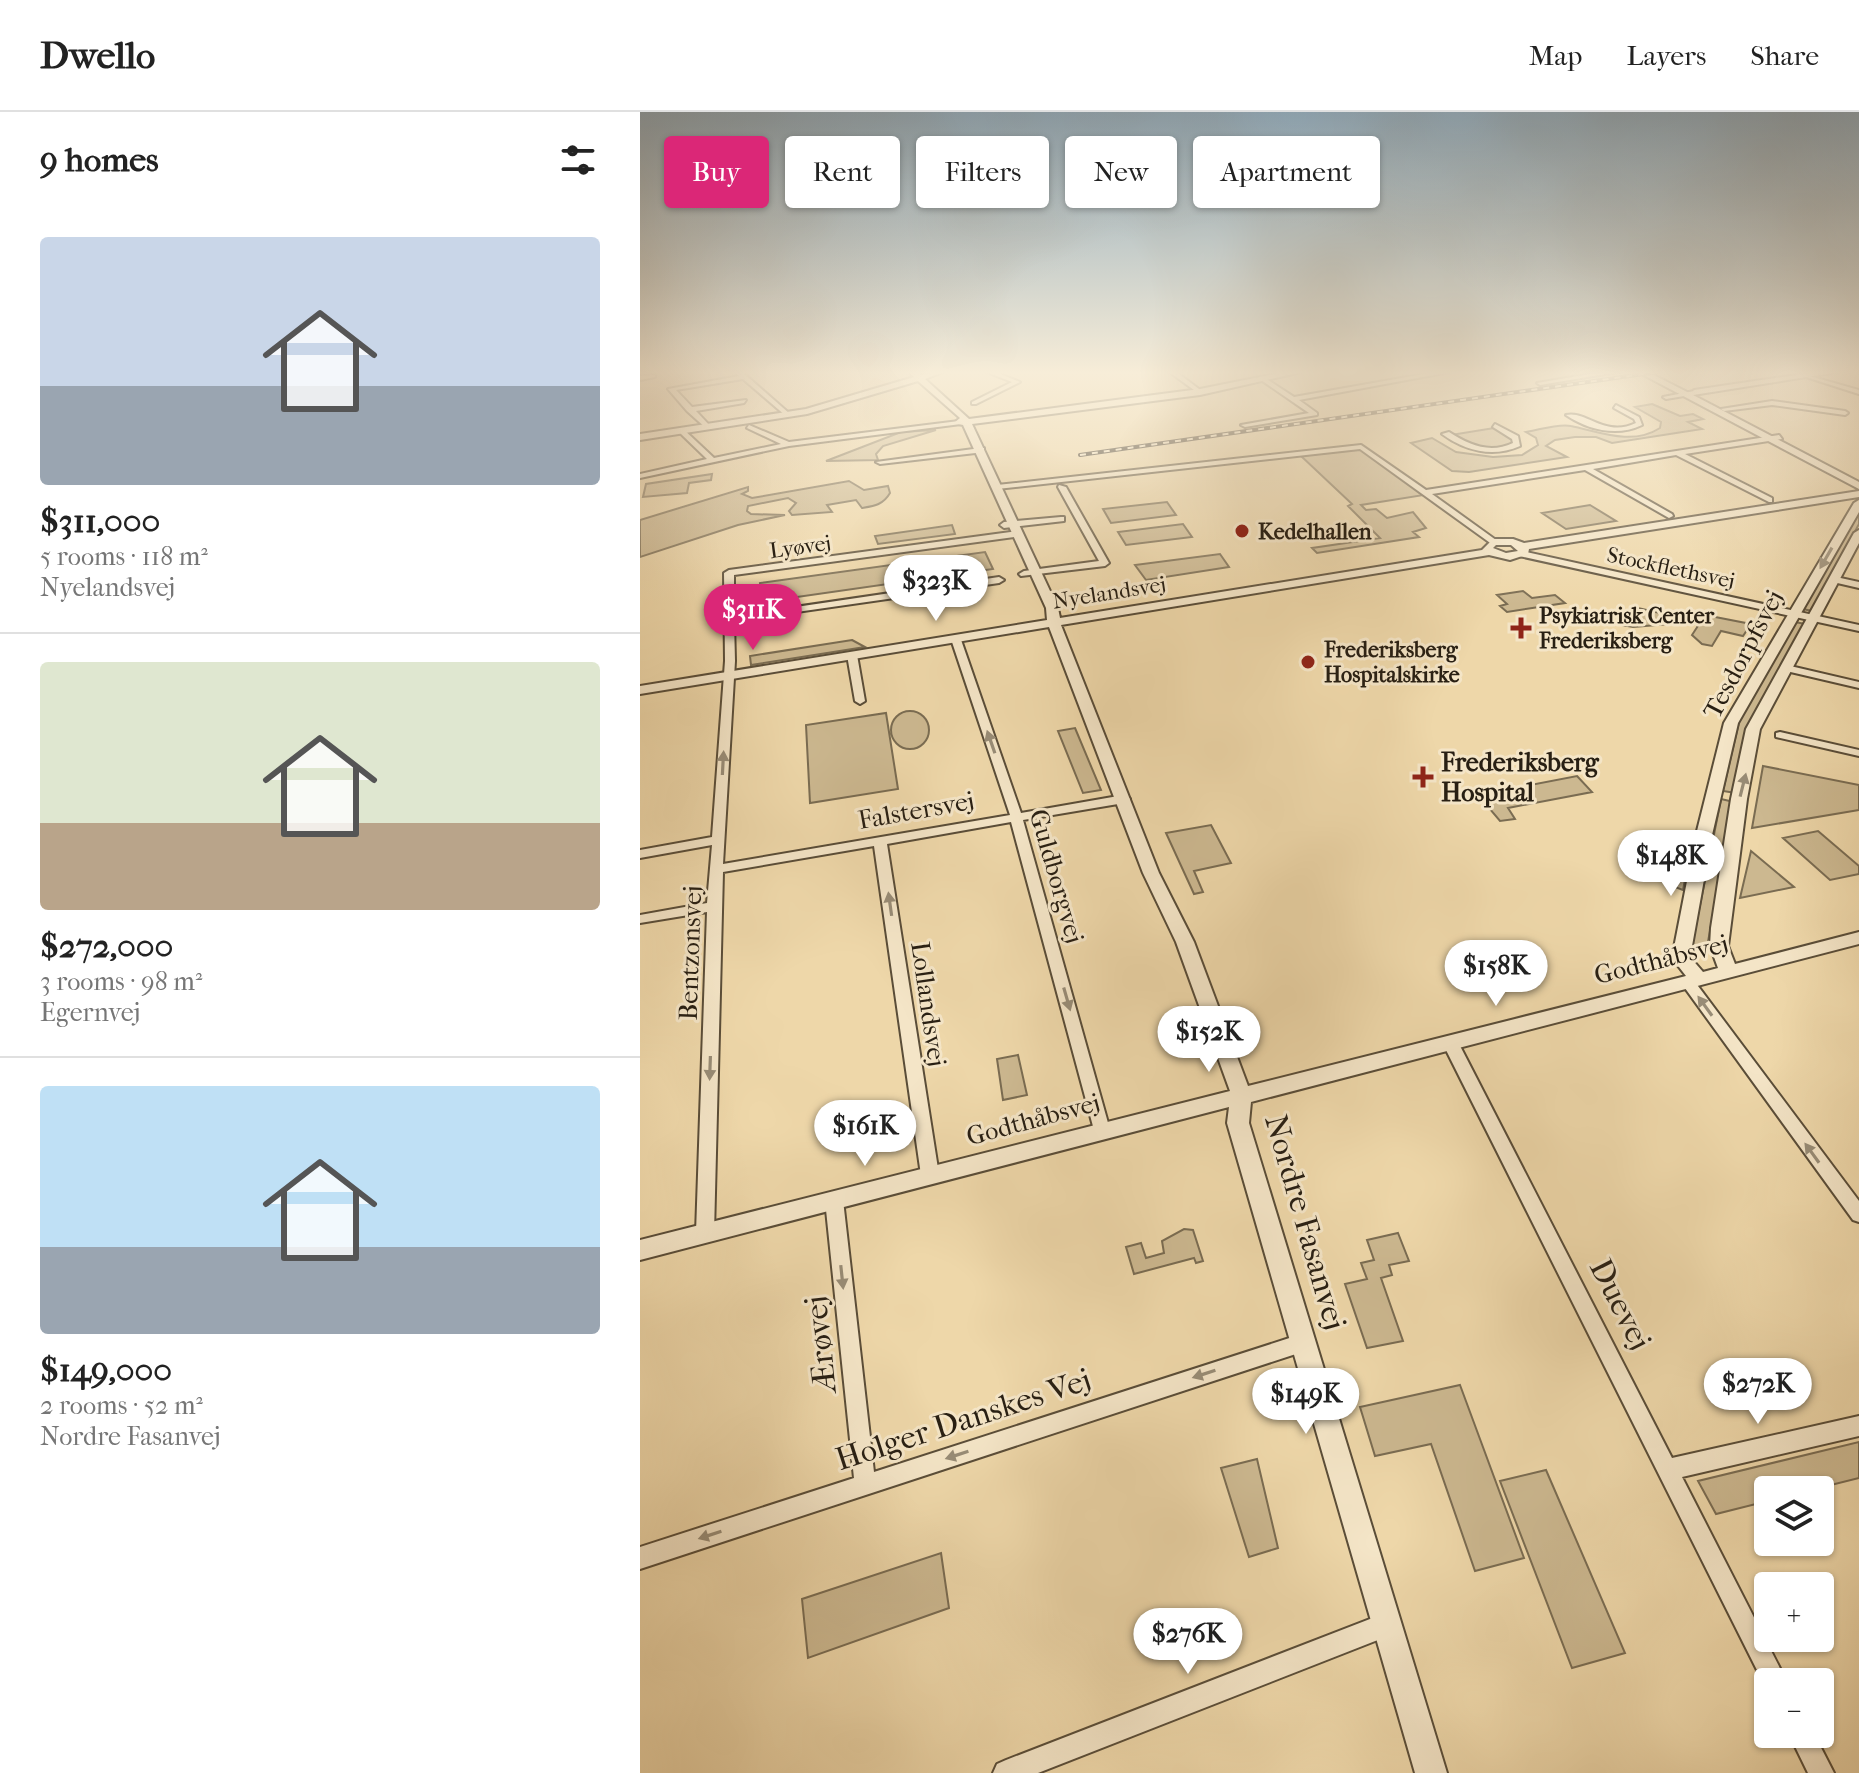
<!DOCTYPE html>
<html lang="en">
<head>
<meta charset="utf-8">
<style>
	body { margin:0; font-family:"IM FELL French Canon",serif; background:#f2f2f2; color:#222; height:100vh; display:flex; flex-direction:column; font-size:30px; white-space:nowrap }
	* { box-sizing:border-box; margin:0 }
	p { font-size:26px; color:#767676 }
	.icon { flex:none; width:44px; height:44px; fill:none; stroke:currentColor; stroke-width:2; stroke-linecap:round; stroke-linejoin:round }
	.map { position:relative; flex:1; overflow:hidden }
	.details { display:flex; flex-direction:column; background:#fff; width:640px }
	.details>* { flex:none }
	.hud { position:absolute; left:24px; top:24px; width:760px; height:72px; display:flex; gap:16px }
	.controls { position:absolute; left:1114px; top:1364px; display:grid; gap:16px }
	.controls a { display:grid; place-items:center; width:80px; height:80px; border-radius:8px; background:#fff; box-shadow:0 2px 6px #0004; font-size:40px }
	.price { position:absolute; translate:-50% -68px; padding:0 18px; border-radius:28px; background:#fff; color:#222; font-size:26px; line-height:52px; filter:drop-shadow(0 2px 4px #0008) }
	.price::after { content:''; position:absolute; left:50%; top:48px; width:24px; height:18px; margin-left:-12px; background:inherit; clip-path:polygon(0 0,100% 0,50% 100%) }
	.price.active { background:#db2777; color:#fff }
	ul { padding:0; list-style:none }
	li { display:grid; align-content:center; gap:16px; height:424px; padding:0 40px }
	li+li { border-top:2px solid #e0e0e0 }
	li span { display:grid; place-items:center; height:248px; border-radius:8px; color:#555 }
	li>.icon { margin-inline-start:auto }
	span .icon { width:144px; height:144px; fill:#fffc; stroke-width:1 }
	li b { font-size:34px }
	h2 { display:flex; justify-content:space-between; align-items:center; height:96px; padding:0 40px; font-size:34px }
	.chip { padding:0 28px; border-radius:8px; background:#fff; box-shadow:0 2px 6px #0004; font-size:28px; line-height:72px }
	.chip.active { background:#db2777; color:#fff }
	header { display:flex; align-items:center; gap:48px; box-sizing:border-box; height:112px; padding:0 40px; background:#fff; border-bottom:2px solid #e0e0e0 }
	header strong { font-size:38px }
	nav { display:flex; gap:44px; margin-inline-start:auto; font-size:28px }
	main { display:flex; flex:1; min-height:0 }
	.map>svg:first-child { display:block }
	.green { fill:#ccb890; stroke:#7a6c52; stroke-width:2 }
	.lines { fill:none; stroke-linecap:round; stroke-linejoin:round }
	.minor-casing { stroke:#5a4d38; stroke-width:4 }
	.tertiary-casing { stroke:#5a4d38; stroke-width:4 }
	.minor { fill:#f4e5c7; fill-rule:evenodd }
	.tertiary { fill:#f4e5c7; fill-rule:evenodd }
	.rail-casing { stroke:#281f13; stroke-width:4 }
	.rail { stroke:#f4e5c7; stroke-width:2; stroke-dasharray:6; stroke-linecap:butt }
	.oneway { fill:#988c76 }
	.poi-dot { fill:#8f2418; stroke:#f4e5c7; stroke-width:3 }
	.labels { text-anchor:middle; stroke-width:6; stroke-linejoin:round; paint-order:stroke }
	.far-poi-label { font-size:22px; font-weight:bold; fill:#281f13; stroke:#f4e5c7; text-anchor:start }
	.far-street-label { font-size:22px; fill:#281f13; stroke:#f4e5c7 }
	.street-label { font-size:26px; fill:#281f13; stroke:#f4e5c7 }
	.poi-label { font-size:26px; font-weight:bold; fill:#281f13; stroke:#f4e5c7; text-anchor:start }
	.near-street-label { font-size:32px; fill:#281f13; stroke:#f4e5c7 }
</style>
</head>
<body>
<header>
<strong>Dwello</strong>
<nav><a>Map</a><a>Layers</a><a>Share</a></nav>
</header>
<main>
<section class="details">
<h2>9 homes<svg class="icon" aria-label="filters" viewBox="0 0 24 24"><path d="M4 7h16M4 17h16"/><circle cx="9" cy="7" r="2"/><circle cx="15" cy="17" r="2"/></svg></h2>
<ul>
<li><span style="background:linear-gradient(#c9d6e8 60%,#9aa5b1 0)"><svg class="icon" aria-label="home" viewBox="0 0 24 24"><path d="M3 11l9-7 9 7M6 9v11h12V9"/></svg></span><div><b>$311,000</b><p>5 rooms · 118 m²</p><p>Nyelandsvej</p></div></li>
<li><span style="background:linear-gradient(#dfe7d0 65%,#b9a48a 0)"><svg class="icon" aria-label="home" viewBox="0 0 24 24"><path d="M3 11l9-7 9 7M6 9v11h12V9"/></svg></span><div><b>$272,000</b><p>3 rooms · 98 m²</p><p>Egernvej</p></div></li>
<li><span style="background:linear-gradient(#bfe0f5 65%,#9aa5b1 0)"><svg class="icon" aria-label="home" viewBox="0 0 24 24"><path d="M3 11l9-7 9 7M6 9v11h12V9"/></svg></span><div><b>$149,000</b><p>2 rooms · 52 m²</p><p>Nordre Fasanvej</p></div></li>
</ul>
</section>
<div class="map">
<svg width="1219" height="1661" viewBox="0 0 1219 1661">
	<rect width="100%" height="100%" fill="#eed7a9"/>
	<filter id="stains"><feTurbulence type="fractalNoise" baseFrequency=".0025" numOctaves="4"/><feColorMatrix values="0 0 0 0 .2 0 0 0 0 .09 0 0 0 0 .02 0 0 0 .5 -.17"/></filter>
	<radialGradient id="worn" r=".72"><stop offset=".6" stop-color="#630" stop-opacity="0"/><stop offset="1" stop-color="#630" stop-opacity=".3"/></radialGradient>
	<path class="green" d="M 1012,292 L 1040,304 L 1053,302 L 1063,307 L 1048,310 L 1062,317 L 972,331 L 956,325 L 935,325 L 915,328 L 906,334 L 927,345 L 829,360 L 812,359 L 771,331 L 792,326 L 816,340 L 853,345 L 882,343 L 898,333 L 896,326 L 886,320 C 899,318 919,311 931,314 C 960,320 992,334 1020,316 L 1021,310 L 995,295 Z
		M 854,316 L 871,326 L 873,332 C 851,343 832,333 811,323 Z
		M 296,318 L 243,334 L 236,342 L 238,348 L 186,349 L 261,320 Z
		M 721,337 L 784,383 L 721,393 L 726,398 L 736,397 L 747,406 L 773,400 L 786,416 L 773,420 L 779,425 L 677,441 L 672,436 L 740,426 L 708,394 L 712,392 L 661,344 Z
		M 72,362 L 71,368 L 49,371 L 47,381 L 3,385 L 6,372 Z
		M 209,369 L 224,378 L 248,374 L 250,381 C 243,393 234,394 222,396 L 216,388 L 187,393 L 192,400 L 152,403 L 149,399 L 156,391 L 148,386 L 108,394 L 107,399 L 111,402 L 145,403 L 98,413 L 0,445 L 0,408 L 108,375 L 108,379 L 102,382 L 112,386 Z
		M 527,390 L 536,403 L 471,411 L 463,397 Z
		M 950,393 L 976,409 L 926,417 L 902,401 Z
		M 1219,394 L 1219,412 L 1172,499 L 1163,497 Z
		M 543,412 L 552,425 L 486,433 L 478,420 Z
		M 312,413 L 315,422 L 238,432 L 235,424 Z
		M 345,440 L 353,457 L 122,490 L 120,471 Z
		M 580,442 L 589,455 L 506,468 L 495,453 Z
		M 883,479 L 892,486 L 915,483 L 925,491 L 867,500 L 860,494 L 867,492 L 857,483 Z
		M 996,496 L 998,496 L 1046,507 L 1042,511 L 993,515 L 982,513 Z
		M 1065,503 L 1111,512 L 1103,524 L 1081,519 L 1072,534 L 1062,532 L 1052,523 Z
		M 1155,510 L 1165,512 L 1110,615 L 1096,681 L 1083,679 L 1100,606 Z
		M 212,528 L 225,535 L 111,553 L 110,544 Z
		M251 618a19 19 0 1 1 38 0a19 19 0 1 1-38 0Z
		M 246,601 L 258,677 L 170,691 L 166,613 Z
		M 435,616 L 461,678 L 443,681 L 418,619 Z
		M 1123,654 L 1219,673 L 1219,698 L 1112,716 Z
		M 937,664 L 952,680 L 868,696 L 875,707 L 860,709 L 838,683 Z
		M 1081,687 L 1094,690 L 1067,835 L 1051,839 Z
		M 571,713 L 591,751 L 554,759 L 563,780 L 554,782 L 526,721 Z
		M 1178,719 L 1219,754 L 1219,762 L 1190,768 L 1143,726 Z
		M 1053,727 L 1043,778 C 1025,772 1004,760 1009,739 L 1028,730 Z
		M 1111,739 L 1154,775 L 1100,786 Z
		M 378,943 L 387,983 L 363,988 L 357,947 Z
		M 544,1117 L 553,1118 L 563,1149 L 556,1151 L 554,1146 L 494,1162 L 486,1135 L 501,1131 L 506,1146 L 524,1141 L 522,1129 Z
		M 758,1121 L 769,1149 L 749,1153 L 752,1163 L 741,1166 L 763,1229 L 727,1236 L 705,1172 L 727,1167 L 721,1151 L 734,1148 L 727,1128 Z
		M 820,1273 L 884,1446 L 835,1459 L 791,1332 L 735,1344 L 720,1295 Z
		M 1219,1330 L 1219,1366 L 1171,1378 L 1128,1378 L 1128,1389 L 1076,1402 L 1058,1369 Z
		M 617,1347 L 638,1436 L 609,1445 L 581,1356 Z
		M 906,1358 L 985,1541 L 932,1556 L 860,1369 Z
		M 301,1441 L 309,1496 L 168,1546 L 162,1487 Z"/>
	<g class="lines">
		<g class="minor-casing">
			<path id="minor" d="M 94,259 L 101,259 L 150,302 L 150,304 L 146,304 L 103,267 L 36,278 L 52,295 L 106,288 L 104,291 L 56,299 L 71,315 L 67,317 L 47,299 L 28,277 L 99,264 Z
				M 344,259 L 353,259 L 380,270 L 336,292 L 332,292 L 332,290 L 372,270 Z
				M 528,259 L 535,259 L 563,280 L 558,281 Z
				M 801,259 L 815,259 L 659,288 L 677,301 L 677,303 L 605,315 L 601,313 L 669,301 L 621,268 L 621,266 L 625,266 L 654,285 Z
				M 967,259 L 983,259 L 900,273 L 897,271 Z
				M 15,263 L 15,265 L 0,268 L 0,264 Z
				M 1166,263 L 1219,278 L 1219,282 L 1166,265 Z
				M 1054,279 L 1056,282 L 1026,287 L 1023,285 Z
				M 1132,289 L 1205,299 L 1208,301 L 1205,303 L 1132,293 L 1084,299 L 1081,297 Z
				M 976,293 L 999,305 L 1002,313 C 977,325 948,318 926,303 C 946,298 965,326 996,311 L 994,307 L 974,296 Z
				M 319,309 L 321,312 L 149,334 L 0,366 L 0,362 L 67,347 L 39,320 L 42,316 L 74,346 L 141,332 L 107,316 L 109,313 L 149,330 Z
				M 855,312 L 878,324 L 880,334 C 853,346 825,339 802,322 L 809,320 C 829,333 850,342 873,331 L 872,327 L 853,315 Z
				M 1139,323 L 1142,327 L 1045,342 L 1132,386 L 1132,390 L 1129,390 L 1036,343 L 953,357 L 1032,402 L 1033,404 L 1029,406 L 945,358 L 792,382 L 856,428 L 857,430 L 853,433 L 720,337 L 357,377 L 353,375 L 357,373 L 721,333 L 786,378 Z
				M 341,336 L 344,336 L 344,340 L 240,352 L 236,350 Z
				M 419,373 L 426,375 L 469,451 L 465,454 L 381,464 L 379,462 L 384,459 L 459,449 L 418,375 Z
				M 421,405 L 424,405 L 424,409 L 364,416 L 360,413 L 364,410 Z
				M 378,419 L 382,422 L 381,424 L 94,463 L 94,504 L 359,465 L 364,468 L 359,471 L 94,509 L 95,549 L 83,752 L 370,703 L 311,527 L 320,525 L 381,701 L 484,683 L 490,687 L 484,691 L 383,708 L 470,1018 L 468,1023 L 462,1024 L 456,1023 L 454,1018 L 371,710 L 247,732 L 299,1063 L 296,1068 L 290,1070 L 284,1068 L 281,1063 L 234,734 L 83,760 L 74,1121 L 71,1126 L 65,1129 L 59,1126 L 56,1121 L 67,800 L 0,811 L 0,803 L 67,791 L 72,733 L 0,746 L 0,738 L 72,725 L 85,549 L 84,461 L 89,458 Z
				M 882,439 L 1219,513 L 1219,519 L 879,444 L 878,442 Z
				M 1196,465 L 1219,470 L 1219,476 L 1193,470 L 1193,466 Z
				M 212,540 L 217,543 L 225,589 L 220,592 L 215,589 L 207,543 Z
				M 1146,553 L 1219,570 L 1219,576 L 1142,558 L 1141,556 Z
				M 1140,620 L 1219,638 L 1219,644 L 1136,625 L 1136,621 Z
				M 1047,864 L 1052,866 L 1219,1089 L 1219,1110 L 1213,1108 L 1042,872 L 1040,869 L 1042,866 Z
				M 810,924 L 815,926 L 818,930 L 1032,1346 L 1219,1304 L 1219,1324 L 1042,1365 L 1147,1570 L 1128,1570 L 1127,1578 L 802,930 L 805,926 Z
				M 194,1081 L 200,1083 L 203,1088 L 234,1360 L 665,1221 L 672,1224 L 675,1230 L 672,1236 L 665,1239 L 0,1457 L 0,1435 L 214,1366 L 185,1088 L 188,1083 Z
				M 748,1500 L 756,1504 L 760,1512 L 756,1520 L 748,1524 L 398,1661 L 353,1661 L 357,1652 L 366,1648 Z
				M 1149,1622 L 1174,1622 L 1194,1661 L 1168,1661 Z"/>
		</g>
		<g class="tertiary-casing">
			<path id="tertiary" d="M 268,259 L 277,259 L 281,263 L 306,259 L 285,267 L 329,307 L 560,277 L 650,259 L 666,259 L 560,283 L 332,312 L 418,496 L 420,506 L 842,438 L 853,427 L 873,427 L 884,431 L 1219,379 L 1219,385 L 889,437 L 888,442 L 870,448 L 849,443 L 421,513 L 519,761 L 554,830 L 608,974 L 1046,864 L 1032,846 L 1056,723 L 1084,611 L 1214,391 L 1219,388 L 1219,400 L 1098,611 L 1072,723 L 1050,845 L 1063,860 L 1078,856 L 1070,834 L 1071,816 L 1091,687 L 1106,617 L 1214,421 L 1219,418 L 1219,431 L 1120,617 L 1107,687 L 1088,834 L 1095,852 L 1219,820 L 1219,832 L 611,990 L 609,1011 L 807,1661 L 775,1661 L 587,1011 L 589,995 L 0,1148 L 0,1128 L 590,979 L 536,830 L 503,761 L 409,515 L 0,582 L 0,574 L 407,508 L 406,496 L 323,313 L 314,311 L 320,306 L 278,269 L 167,302 L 0,328 L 0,322 L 166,297 L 274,265 ZM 856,433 L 871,433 L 878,439 L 866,441 L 853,436 Z
				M 996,259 L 1006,259 L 1051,282 L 1054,278 L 1183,259 L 1204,259 L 1053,283 L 1219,370 L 1219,377 Z"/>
		</g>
		<use href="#minor" class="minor"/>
		<use href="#tertiary" class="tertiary"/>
		<g class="rail-casing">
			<path id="rail" d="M 440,343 L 1024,259"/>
		</g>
		<use href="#rail" class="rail"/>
	</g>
	<defs><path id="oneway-solid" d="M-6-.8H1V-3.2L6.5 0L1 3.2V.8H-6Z" transform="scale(2)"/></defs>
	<g class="oneway">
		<use href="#oneway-solid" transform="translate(1186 446) rotate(120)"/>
		<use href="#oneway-solid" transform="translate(351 630) rotate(-109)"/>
		<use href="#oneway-solid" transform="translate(83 651) rotate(-87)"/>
		<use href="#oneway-solid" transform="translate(1103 673) rotate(-76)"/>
		<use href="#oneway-solid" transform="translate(250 792) rotate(-98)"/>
		<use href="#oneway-solid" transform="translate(427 887) rotate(74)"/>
		<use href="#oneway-solid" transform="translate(1065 894) rotate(-126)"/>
		<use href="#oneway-solid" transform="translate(70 956) rotate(92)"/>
		<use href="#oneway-solid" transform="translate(1172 1041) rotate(-126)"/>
		<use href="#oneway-solid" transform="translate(202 1165) rotate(84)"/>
		<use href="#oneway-solid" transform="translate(564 1262) rotate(162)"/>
		<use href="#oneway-solid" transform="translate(317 1343) rotate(162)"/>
		<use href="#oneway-solid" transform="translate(70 1423) rotate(162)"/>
	</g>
	<linearGradient id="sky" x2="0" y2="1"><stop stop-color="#8fa9ba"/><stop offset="0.53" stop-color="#f7edd8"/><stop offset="1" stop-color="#f7edd8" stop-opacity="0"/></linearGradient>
	<rect width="1219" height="492" fill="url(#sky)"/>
	<g class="poi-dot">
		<circle cx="602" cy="419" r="8"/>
		<path d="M877 504h8v8h8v8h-8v8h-8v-8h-8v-8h8z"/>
		<circle cx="668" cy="550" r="8"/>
		<path d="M779 653h8v8h8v8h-8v8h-8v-8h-8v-8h8z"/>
	</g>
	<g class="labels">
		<g class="far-poi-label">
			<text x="618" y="427">Kedelhallen</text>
			<text x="899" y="511">Psykiatrisk Center<tspan x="899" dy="25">Frederiksberg</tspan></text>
			<text x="684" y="545">Frederiksberg<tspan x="684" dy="25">Hospitalskirke</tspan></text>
		</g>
		<g class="far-street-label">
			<text transform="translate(160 434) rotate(-8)" y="8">Lyøvej</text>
			<text transform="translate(1031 455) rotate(12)" y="8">Stockflethsvej</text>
			<text transform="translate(469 480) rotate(-9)" y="8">Nyelandsvej</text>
		</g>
		<g class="street-label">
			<text transform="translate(1103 542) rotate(-62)" y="9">Tesdorpfsvej</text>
			<text transform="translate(276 698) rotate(-10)" y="9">Falstersvej</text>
			<text transform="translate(417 764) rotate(74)" y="9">Guldborgvej</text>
			<text transform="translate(50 841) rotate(-88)" y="9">Bentzonsvej</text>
			<text transform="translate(1021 847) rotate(-14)" y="9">Godthåbsvej</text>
			<text transform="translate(289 892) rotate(82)" y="9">Lollandsvej</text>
			<text transform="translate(393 1007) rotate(-15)" y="9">Godthåbsvej</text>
		</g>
		<g class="poi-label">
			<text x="801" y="659">Frederiksberg<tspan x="801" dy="30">Hospital</tspan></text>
		</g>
		<g class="near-street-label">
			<text transform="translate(666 1110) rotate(74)" y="11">Nordre Fasanvej</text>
			<text transform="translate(981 1192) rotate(63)" y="11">Duevej</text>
			<text transform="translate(180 1233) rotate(-96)" y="11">Ærøvej</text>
			<text transform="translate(323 1307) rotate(-18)" y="11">Holger Danskes Vej</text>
		</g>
	</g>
	<rect width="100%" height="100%" filter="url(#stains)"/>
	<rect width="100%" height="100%" fill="url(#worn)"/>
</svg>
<div class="controls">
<a><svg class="icon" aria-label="layers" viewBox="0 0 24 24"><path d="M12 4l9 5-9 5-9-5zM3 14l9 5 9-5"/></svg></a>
<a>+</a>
<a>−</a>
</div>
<b class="price" style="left:296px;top:511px">$323K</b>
<b class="price active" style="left:113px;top:540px">$311K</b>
<b class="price" style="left:1031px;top:786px">$148K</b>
<b class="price" style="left:856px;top:896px">$158K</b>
<b class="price" style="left:569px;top:962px">$152K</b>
<b class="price" style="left:225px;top:1056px">$161K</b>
<b class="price" style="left:1118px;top:1314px">$272K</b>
<b class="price" style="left:666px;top:1324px">$149K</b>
<b class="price" style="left:548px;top:1564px">$276K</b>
<div class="hud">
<a class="chip active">Buy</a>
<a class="chip">Rent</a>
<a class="chip">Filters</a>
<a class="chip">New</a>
<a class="chip">Apartment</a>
</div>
</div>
</main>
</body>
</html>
